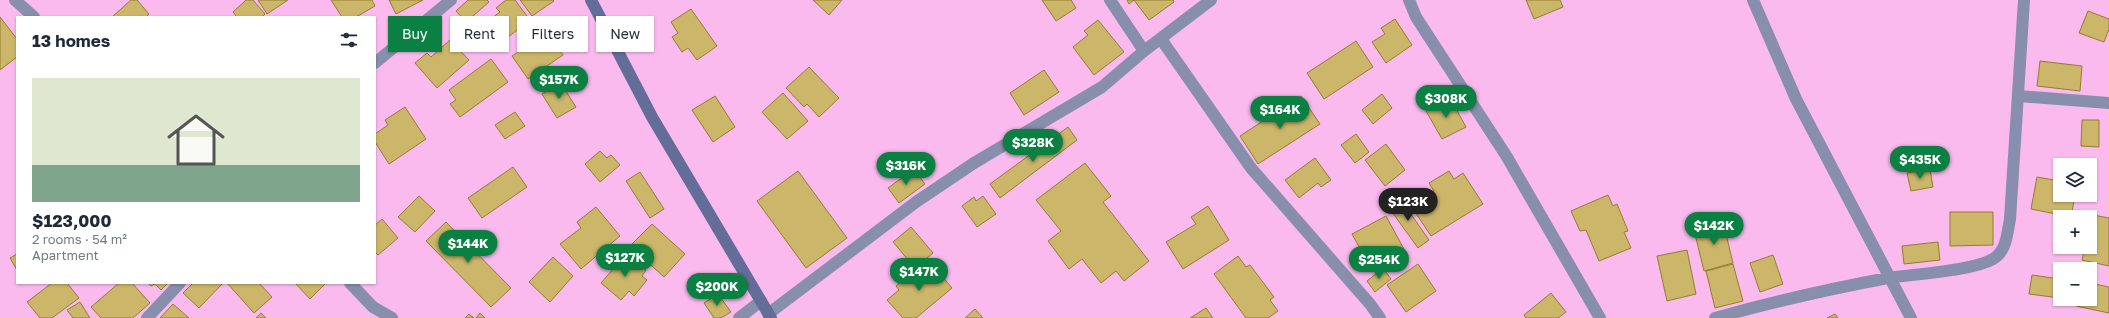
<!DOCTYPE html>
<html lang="en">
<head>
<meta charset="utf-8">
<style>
	body { margin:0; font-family:"Golos Text",sans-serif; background:#f6f6f7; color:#1f2937; height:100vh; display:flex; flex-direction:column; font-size:15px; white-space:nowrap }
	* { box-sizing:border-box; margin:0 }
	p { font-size:13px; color:#747a83 }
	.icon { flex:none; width:22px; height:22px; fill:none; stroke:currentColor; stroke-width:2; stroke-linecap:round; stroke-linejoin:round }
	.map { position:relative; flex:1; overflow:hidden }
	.side { position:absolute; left:16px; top:16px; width:360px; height:268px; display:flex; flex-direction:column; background:#fff; border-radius:0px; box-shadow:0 1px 3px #0004 }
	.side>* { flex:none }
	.top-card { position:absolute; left:388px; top:16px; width:380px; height:36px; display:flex; gap:8px }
	.tools { position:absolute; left:2053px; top:158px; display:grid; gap:8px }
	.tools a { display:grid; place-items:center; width:44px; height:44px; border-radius:0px; background:#fff; box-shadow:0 1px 3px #0004; font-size:20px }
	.price { position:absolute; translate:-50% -34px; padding:0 9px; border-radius:14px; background:#0b8043; color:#fff; font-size:13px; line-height:26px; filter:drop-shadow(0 1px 2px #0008) }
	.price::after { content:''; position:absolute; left:50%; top:24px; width:12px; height:9px; margin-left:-6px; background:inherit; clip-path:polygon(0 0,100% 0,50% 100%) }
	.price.active { background:#222; color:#fff }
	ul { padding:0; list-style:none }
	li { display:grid; align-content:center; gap:8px; height:212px; padding:0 16px }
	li+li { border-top:1px solid #e0e1e3 }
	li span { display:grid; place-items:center; height:124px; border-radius:0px; color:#555 }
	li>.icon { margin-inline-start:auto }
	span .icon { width:72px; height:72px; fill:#fffc; stroke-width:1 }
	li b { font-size:17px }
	h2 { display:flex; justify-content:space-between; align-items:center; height:48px; padding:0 16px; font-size:17px }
	.chip { padding:0 14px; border-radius:0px; background:#fff; box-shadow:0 1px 3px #0004; font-size:14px; line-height:36px }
	.chip.active { background:#0b8043; color:#fff }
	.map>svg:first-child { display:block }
	.building { fill:#ccb66a; stroke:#937d30 }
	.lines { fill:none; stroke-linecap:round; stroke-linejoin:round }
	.street { stroke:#878fac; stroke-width:12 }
	.secondary { stroke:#636e98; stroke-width:12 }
</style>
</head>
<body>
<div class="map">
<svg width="2109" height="318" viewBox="0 0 2109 318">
	<rect width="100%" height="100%" fill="#fabaee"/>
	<path class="building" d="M 131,0 L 137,0 L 149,14 L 146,17 L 112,17 Z
		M 246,0 L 253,0 L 265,14 L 262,17 L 237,17 L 233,12 Z
		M 258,0 L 288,0 L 267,14 Z
		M 331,0 L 372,0 L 375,6 L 356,17 L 342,17 Z
		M 389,0 L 423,0 L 396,14 Z
		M 468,0 L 487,0 L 489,2 L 466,22 L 456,11 Z
		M 506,0 L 515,0 L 530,20 L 503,41 L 488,21 L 500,12 L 496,8 Z
		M 520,0 L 553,0 L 554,1 L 532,16 Z
		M 813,0 L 842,0 L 829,15 Z
		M 1042,0 L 1071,0 L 1076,8 L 1056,21 Z
		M 1127,0 L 1173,0 L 1174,2 L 1149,20 L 1134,0 L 1129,4 Z
		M 1526,0 L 1560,0 L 1563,7 L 1534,19 Z
		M 691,9 L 717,46 L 697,60 L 688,48 L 682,52 L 672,37 L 678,33 L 671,22 Z
		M 2088,11 L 2109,19 L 2109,29 L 2104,42 L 2079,33 Z
		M 0,17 L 17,39 L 17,57 L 0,70 Z
		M 1395,19 L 1412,45 L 1386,63 L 1372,42 L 1385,34 L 1381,28 Z
		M 1098,20 L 1124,52 L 1094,75 L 1073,47 L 1088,35 L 1084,31 Z
		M 547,32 L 563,55 L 528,79 L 512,56 Z
		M 450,40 L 469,60 L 437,88 L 415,63 L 427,53 L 431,57 Z
		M 1356,41 L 1373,67 L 1324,99 L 1307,73 Z
		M 491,59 L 508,82 L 460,117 L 450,104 L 456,100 L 449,90 Z
		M 2040,61 L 2082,66 L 2080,91 L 2037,86 Z
		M 809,67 L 839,98 L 819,117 L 807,104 L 804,107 L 786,88 Z
		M 1044,70 L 1059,92 L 1024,115 L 1010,93 Z
		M 560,82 L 576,107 L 557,118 L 542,94 Z
		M 783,93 L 808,121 L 787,139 L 762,112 Z
		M 1382,94 L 1392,108 L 1373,124 L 1362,110 Z
		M 715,96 L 735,127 L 713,142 L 692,110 Z
		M 1301,96 L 1320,124 L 1258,164 L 1240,136 Z
		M 1450,98 L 1466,127 L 1442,139 L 1426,111 Z
		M 405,107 L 426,139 L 389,164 L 375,142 L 375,134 L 388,125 L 385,120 Z
		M 515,112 L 525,126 L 505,139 L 495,125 Z
		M 2082,120 L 2099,120 L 2099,147 L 2081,146 Z
		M 1068,127 L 1077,140 L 1000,198 L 990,184 Z
		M 1356,134 L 1369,152 L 1355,163 L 1341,145 Z
		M 1386,144 L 1405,170 L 1385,186 L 1365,160 Z
		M 600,151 L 607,158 L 611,155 L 620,165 L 600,182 L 585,164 Z
		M 1315,158 L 1331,180 L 1321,187 L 1318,183 L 1299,198 L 1285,180 Z
		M 1085,163 L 1111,196 L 1103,202 L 1149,261 L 1124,281 L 1116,271 L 1101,283 L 1082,259 L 1069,269 L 1048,241 L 1061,231 L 1036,200 Z
		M 513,167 L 527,187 L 482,218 L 468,198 Z
		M 914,169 L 925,184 L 899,203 L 888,188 Z
		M 1930,169 L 1933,187 L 1911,191 L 1907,173 Z
		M 798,171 L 847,238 L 806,268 L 757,201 Z
		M 1449,171 L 1454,179 L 1463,173 L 1483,204 L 1431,236 L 1411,206 L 1434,191 L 1429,183 Z
		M 640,172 L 664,209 L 650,218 L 626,181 Z
		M 2037,177 L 2060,181 L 2060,195 L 2075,195 L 2071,217 L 2031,209 Z
		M 1608,195 L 1613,206 L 1617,204 L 1628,231 L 1624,232 L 1631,248 L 1599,261 L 1586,230 L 1580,231 L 1571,211 Z
		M 419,196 L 435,211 L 415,232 L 398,217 Z
		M 983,196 L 996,214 L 977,227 L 962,206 L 974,197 L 976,201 Z
		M 1399,197 L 1429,240 L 1418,248 L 1387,205 Z
		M 1208,206 L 1229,240 L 1183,269 L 1166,242 L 1196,224 L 1191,217 Z
		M 596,207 L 620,236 L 581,269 L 560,244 L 581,228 L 577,222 Z
		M 1950,212 L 1993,212 L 1993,245 L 1950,246 Z
		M 2093,215 L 2109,218 L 2109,266 L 2082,260 L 2085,247 L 2090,247 L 2090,227 Z
		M 1386,216 L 1405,251 L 1377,267 L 1368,249 L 1362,252 L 1352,234 Z
		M 382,219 L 398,238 L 378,255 L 375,252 L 375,225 Z
		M 446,222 L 511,288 L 491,307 L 426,241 Z
		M 1723,222 L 1733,263 L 1704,271 L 1694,230 Z
		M 652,224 L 685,254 L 664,277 L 630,246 Z
		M 911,227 L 933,253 L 915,268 L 893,242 Z
		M 1938,242 L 1940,260 L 1904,264 L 1902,246 Z
		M 1687,250 L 1696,294 L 1667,301 L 1657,256 Z
		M 17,254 L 17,270 L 10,258 Z
		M 626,254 L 646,270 L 642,276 L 647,280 L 634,296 L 629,291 L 621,300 L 601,283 Z
		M 1773,255 L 1783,284 L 1760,292 L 1750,263 Z
		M 1238,256 L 1246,267 L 1250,265 L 1274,297 L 1270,300 L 1278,311 L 1268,318 L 1246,318 L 1214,274 Z
		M 553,257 L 573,276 L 550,302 L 529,282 Z
		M 931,263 L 952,288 L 916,318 L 903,318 L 887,300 L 899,290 L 896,286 L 914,270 L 918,275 Z
		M 1418,264 L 1436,291 L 1406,312 L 1387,285 Z
		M 1733,264 L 1743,301 L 1715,308 L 1706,271 Z
		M 1383,268 L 1391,279 L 1375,292 L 1367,281 Z
		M 2032,275 L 2060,279 L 2060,298 L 2029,294 Z
		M 52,283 L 67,283 L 79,298 L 52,318 L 40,318 L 27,302 Z
		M 119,283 L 132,283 L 150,303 L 133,318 L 101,318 L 91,307 Z
		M 148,283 L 168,283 L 161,290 L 155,284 L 151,286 Z
		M 193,283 L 223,283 L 199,308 L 183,293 Z
		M 227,283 L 259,283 L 272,297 L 254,313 Z
		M 295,283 L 326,283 L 310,299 Z
		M 2090,283 L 2109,287 L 2109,313 L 2076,306 L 2077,299 L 2090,299 Z
		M 1551,293 L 1566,312 L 1558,318 L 1526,318 L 1524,315 Z
		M 718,294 L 731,312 L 721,318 L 714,318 L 704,303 Z
		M 80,302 L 90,318 L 73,318 L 67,310 Z
		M 173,304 L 189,318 L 160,318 Z
		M 1206,308 L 1213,318 L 1190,318 Z
		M 975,309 L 983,318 L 965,318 Z
		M 261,313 L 266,318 L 256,318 Z
		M 480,313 L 485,318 L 476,318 Z
		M 469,314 L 474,318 L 465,318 Z
		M 1835,314 L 1838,318 L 1827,318 Z"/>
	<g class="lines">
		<path class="street" d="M 15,0 L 34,17
			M 1110,0 L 1144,51
			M 1409,0 L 1416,17 L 1507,157 L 1600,318
			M 1753,0 L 1796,99 L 1911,318
			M 1161,39 L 1251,168 L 1370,304 L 1380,318
			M 375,63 L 451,0
			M 2018,96 L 2109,103
			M 350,283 L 373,307 L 392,318
			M 768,314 L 916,202 L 974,163 L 1102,87 L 1144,51 L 1211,0
			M 147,318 L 180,283
			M 739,318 L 761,301
			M 1715,318 C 1772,302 1829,289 1888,278 C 1913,274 1972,271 1993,259 C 2007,251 2007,233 2010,219 L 2024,0"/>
		<path class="secondary" d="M 591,0 L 652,117 L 771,318"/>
	</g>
</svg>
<div class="tools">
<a><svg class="icon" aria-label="layers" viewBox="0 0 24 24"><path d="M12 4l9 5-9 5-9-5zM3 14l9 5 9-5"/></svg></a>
<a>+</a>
<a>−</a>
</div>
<b class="price" style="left:559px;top:100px">$157K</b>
<b class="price" style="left:1446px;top:119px">$308K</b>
<b class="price" style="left:1280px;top:130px">$164K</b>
<b class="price" style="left:1033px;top:163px">$328K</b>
<b class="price" style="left:1920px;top:180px">$435K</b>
<b class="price" style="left:906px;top:186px">$316K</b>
<b class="price active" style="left:1408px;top:222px">$123K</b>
<b class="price" style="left:1714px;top:246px">$142K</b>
<b class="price" style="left:468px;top:264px">$144K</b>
<b class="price" style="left:625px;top:278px">$127K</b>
<b class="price" style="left:1379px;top:280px">$254K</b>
<b class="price" style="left:919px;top:292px">$147K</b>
<b class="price" style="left:717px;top:307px">$200K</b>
<div class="top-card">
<a class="chip active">Buy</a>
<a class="chip">Rent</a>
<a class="chip">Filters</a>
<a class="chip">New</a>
</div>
<section class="side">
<h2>13 homes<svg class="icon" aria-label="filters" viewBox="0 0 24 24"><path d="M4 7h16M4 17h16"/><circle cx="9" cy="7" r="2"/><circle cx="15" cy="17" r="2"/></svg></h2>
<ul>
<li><span style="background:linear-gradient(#dfe7d0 70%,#7fa58c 0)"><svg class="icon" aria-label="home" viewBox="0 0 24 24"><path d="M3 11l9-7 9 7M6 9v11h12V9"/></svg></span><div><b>$123,000</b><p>2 rooms · 54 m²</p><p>Apartment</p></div></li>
</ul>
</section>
</div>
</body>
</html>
